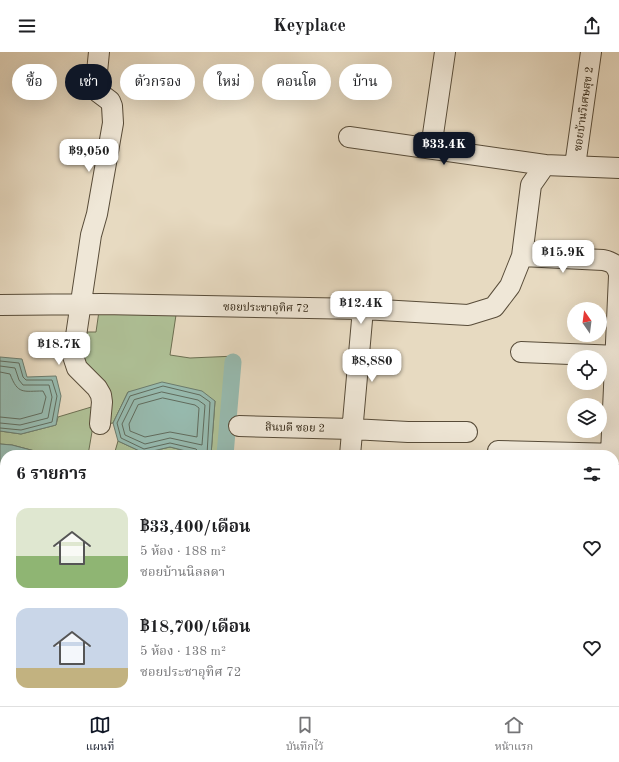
<!DOCTYPE html>
<html lang="th">
<head>
<meta charset="utf-8">
<style>
	body { margin:0; font-family:"Old Standard TT","Noto Serif Thai",serif; background:#f6f6f6; color:#202124; height:100vh; display:flex; flex-direction:column; font-size:15px; white-space:nowrap }
	* { box-sizing:border-box; margin:0 }
	p { font-size:13px; color:#757577 }
	.icon { flex:none; width:22px; height:22px; fill:none; stroke:currentColor; stroke-width:2; stroke-linecap:round; stroke-linejoin:round }
	.map { position:relative; flex:1; overflow:hidden }
	.sheet { position:absolute; left:0px; top:398px; width:619px; height:256px; display:flex; flex-direction:column; background:#fff; border-radius:16px 16px 0 0; box-shadow:0 4px 16px #0002 }
	.sheet>* { flex:none }
	.guide { position:absolute; left:12px; top:12px; width:400px; height:36px; display:flex; gap:8px }
	.needle { width:26px; rotate:346deg }
	.fabs { position:absolute; left:567px; top:250px; display:grid; gap:8px }
	.fabs a { display:grid; place-items:center; width:40px; height:40px; border-radius:50%; background:#fff; box-shadow:0 4px 16px #0002; font-size:20px }
	.price { position:absolute; translate:-50% -34px; padding:0 9px; border-radius:8px; background:#fff; color:#222; font-size:13px; line-height:26px; filter:drop-shadow(0 1px 2px #0008) }
	.price::after { content:''; position:absolute; left:50%; top:24px; width:12px; height:9px; margin-left:-6px; background:inherit; clip-path:polygon(0 0,100% 0,50% 100%) }
	.price.on { background:#111827; color:#fff }
	ul { padding:0; list-style:none }
	li { display:flex; align-items:center; gap:12px; height:100px; padding:0 16px }
	li span { display:grid; place-items:center; flex:none; width:112px; height:80px; border-radius:12px; color:#555 }
	li>.icon { margin-inline-start:auto }
	span .icon { width:48px; height:48px; fill:#fffc; stroke-width:1 }
	li b { font-size:17px }
	h2 { display:flex; justify-content:space-between; align-items:center; height:48px; padding:0 16px; font-size:17px }
	.pill { padding:0 14px; border-radius:18px; background:#fff; box-shadow:0 4px 16px #0002; font-size:14px; line-height:36px }
	.pill.on { background:#111827; color:#fff }
	header { display:flex; justify-content:space-between; align-items:center; height:52px; padding:0 16px; background:#fff; font-size:18px; font-weight:800 }
	.dock { display:flex; justify-content:space-around; align-items:center; height:56px; border-top:1px solid #e0e0e0; background:#fff; font-size:11px; color:#757577 }
	.dock a { display:grid; justify-items:center; gap:2px }
	.dock .on { color:#111827 }
	.map>svg:first-child { display:block }
	.green { fill:#afc197; stroke:#6c6f52 }
	.water { fill:#97bbb0; stroke:#6b7c6e }
	.lines { fill:none; stroke-linecap:round; stroke-linejoin:round }
	.shore { stroke:#606c5e; stroke-width:1 }
	.canal { stroke:#97bbb0; stroke-width:17 }
	.minor-casing { stroke:#584c39; stroke-width:22 }
	.minor { stroke:#efe7d7; stroke-width:20 }
	.labels { text-anchor:middle; stroke-width:3.5; stroke-linejoin:round; paint-order:stroke }
	.street-label { font-size:11px; fill:#291d0c; stroke:#efe7d7 }
</style>
</head>
<body>
<header><svg class="icon" aria-label="menu" viewBox="0 0 24 24"><path d="M4 6h16M4 12h16M4 18h16"/></svg>Keyplace<svg class="icon" aria-label="share" viewBox="0 0 24 24"><path d="M12 15V3M7 8l5-5 5 5M5 13v7h14v-7"/></svg></header>
<div class="map">
<svg width="619" height="654" viewBox="0 0 619 654">
	<rect width="100%" height="100%" fill="#e7dac1"/>
	<filter id="stains"><feTurbulence type="fractalNoise" baseFrequency=".005" numOctaves="4"/><feColorMatrix values="0 0 0 0 .2 0 0 0 0 .09 0 0 0 0 .02 0 0 0 .5 -.17"/></filter>
	<radialGradient id="worn" r=".72"><stop offset=".6" stop-color="#630" stop-opacity="0"/><stop offset="1" stop-color="#630" stop-opacity=".3"/></radialGradient>
	<path class="green" d="M 99,259 L 176,263 L 170,303 L 190,306 L 236,304 L 229,403 L 211,403 L 215,349 L 128,340 L 113,371 L 93,374 L 88,403 L 50,403 L 12,393 L 0,392 L 0,379 L 21,382 L 56,373 L 58,365 L 98,353 L 71,280 L 96,280 Z
		M 118,389 L 144,401 L 170,395 L 202,403 L 114,403 Z
		M 0,456 L 5,458 L 5,522 L 0,522 Z
		M 40,649 L 87,649 L 86,654 L 38,654 Z
		M 158,649 L 210,649 L 210,654 L 165,654 Z"/>
	<path class="water" d="M 0,305 L 22,307 L 27,325 L 56,324 L 61,344 L 56,373 L 21,382 L 0,379 Z
		M 162,330 L 202,339 L 215,349 L 211,403 L 202,403 L 170,395 L 144,401 L 118,389 L 113,371 L 128,340 Z
		M 0,392 L 12,393 L 50,403 L 5,403 L 5,458 L 0,456 Z
		M 0,522 L 5,522 L 5,630 L 0,629 Z
		M 87,649 L 158,649 L 165,654 L 86,654 Z"/>
	<g class="lines">
		<path class="shore" d="M 0,309 L 19,311 L 23,325 L 26,328 L 52,328 L 57,344 L 52,370 L 21,378 L 0,376
			M 0,314 L 15,316 L 19,328 L 23,333 L 49,333 L 52,345 L 48,366 L 20,373 L 0,371
			M 0,320 L 10,322 C 18,343 23,339 43,339 L 46,345 L 42,361 L 20,367 L 0,365
			M 162,340 L 198,348 L 205,353 L 202,393 L 170,386 L 145,392 L 125,383 L 122,372 L 134,348 Z
			M 163,346 L 195,353 L 199,356 L 197,385 L 170,380 L 145,385 L 130,379 L 129,372 L 138,353 Z
			M 199,403 L 199,400 L 196,397 L 170,391 L 144,397 L 121,386 L 117,371 L 130,344 L 163,334 L 200,343 L 210,350 L 207,403"/>
		<path class="canal" d="M 225,403 L 233,310
			M 203,654 L 204,649"/>
		<g class="minor-casing">
			<path id="minor" d="M 99,0 L 96,30 L 98,40 L 110,49 L 112,54 L 113,71 L 97,162 L 91,183 L 73,304 L 77,316 L 97,336 L 101,343 L 102,350 L 100,372
				M 349,85 L 545,113
				M 431,96 L 445,0
				M 575,114 L 591,0
				M 522,204 L 603,208 C 612,210 616,212 619,222
				M 0,253 L 102,252 L 363,257 L 468,263 L 494,255 L 510,234 L 522,204 L 531,133 L 545,113 L 619,116
				M 521,300 L 619,304
				M 239,374 L 352,377 L 408,380 L 467,380
				M 498,399 L 619,402
				M 611,402 L 619,224
				M 350,403 L 363,257
				M 614,515 L 619,515
				M 340,654 L 340,649
				M 578,654 L 619,650"/>
		</g>
		<use href="#minor" class="minor"/>
	</g>
	<g class="labels">
		<g class="street-label">
			<text transform="translate(583 57) rotate(-82)" y="4">ซอยบ้านวิเศษสุข 2</text>
			<text transform="translate(266 255) rotate(1)" y="4">ซอยประชาอุทิศ 72</text>
			<text transform="translate(295 375) rotate(1)" y="4">สินบดี ซอย 2</text>
		</g>
	</g>
	<rect width="100%" height="100%" filter="url(#stains)"/>
	<rect width="100%" height="100%" fill="url(#worn)"/>
</svg>
<div class="fabs">
<a><svg class="needle" viewBox="-14 -14 28 28"><path d="M0-13l5 13h-10z" fill="#e53935"/><path d="M0 13l5-13h-10z" fill="#757577"/></svg></a>
<a><svg class="icon" aria-label="locate" viewBox="0 0 24 24"><circle cx="12" cy="12" r="6"/><path d="M12 2v4M12 18v4M2 12h4M18 12h4"/></svg></a>
<a><svg class="icon" aria-label="layers" viewBox="0 0 24 24"><path d="M12 4l9 5-9 5-9-5zM3 14l9 5 9-5"/></svg></a>
</div>
<b class="price on" style="left:444px;top:114px">฿33.4K</b>
<b class="price" style="left:89px;top:121px">฿9,050</b>
<b class="price" style="left:563px;top:222px">฿15.9K</b>
<b class="price" style="left:361px;top:273px">฿12.4K</b>
<b class="price" style="left:59px;top:314px">฿18.7K</b>
<b class="price" style="left:372px;top:331px">฿8,880</b>
<div class="guide">
<a class="pill">ซื้อ</a>
<a class="pill on">เช่า</a>
<a class="pill">ตัวกรอง</a>
<a class="pill">ใหม่</a>
<a class="pill">คอนโด</a>
<a class="pill">บ้าน</a>
</div>
<section class="sheet">
<h2>6 รายการ<svg class="icon" aria-label="filters" viewBox="0 0 24 24"><path d="M4 7h16M4 17h16"/><circle cx="9" cy="7" r="2"/><circle cx="15" cy="17" r="2"/></svg></h2>
<ul>
<li><span style="background:linear-gradient(#dfe7d0 60%,#8fb573 0)"><svg class="icon" aria-label="home" viewBox="0 0 24 24"><path d="M3 11l9-7 9 7M6 9v11h12V9"/></svg></span><div><b>฿33,400/เดือน</b><p>5 ห้อง · 188 m²</p><p>ซอยบ้านนิลลดา</p></div><svg class="icon" aria-label="heart" viewBox="0 0 24 24"><path d="M12 20l-8-8c-3-5 5-10 8-4 3-6 11-1 8 4z"/></svg></li>
<li><span style="background:linear-gradient(#c9d6e8 75%,#c2b280 0)"><svg class="icon" aria-label="home" viewBox="0 0 24 24"><path d="M3 11l9-7 9 7M6 9v11h12V9"/></svg></span><div><b>฿18,700/เดือน</b><p>5 ห้อง · 138 m²</p><p>ซอยประชาอุทิศ 72</p></div><svg class="icon" aria-label="heart" viewBox="0 0 24 24"><path d="M12 20l-8-8c-3-5 5-10 8-4 3-6 11-1 8 4z"/></svg></li>
</ul>
</section>
</div>
<nav class="dock">
<a class="on"><svg class="icon" aria-label="map" viewBox="0 0 24 24"><path d="M3 6l6-2 6 2 6-2v14l-6 2-6-2-6 2zM9 4v14M15 6v14"/></svg>แผนที่</a>
<a><svg class="icon" aria-label="saved" viewBox="0 0 24 24"><path d="M7 4h10v16l-5-4-5 4z"/></svg>บันทึกไว้</a>
<a><svg class="icon" aria-label="home" viewBox="0 0 24 24"><path d="M3 11l9-7 9 7M6 9v11h12V9"/></svg>หน้าแรก</a>
</nav>
</body>
</html>
